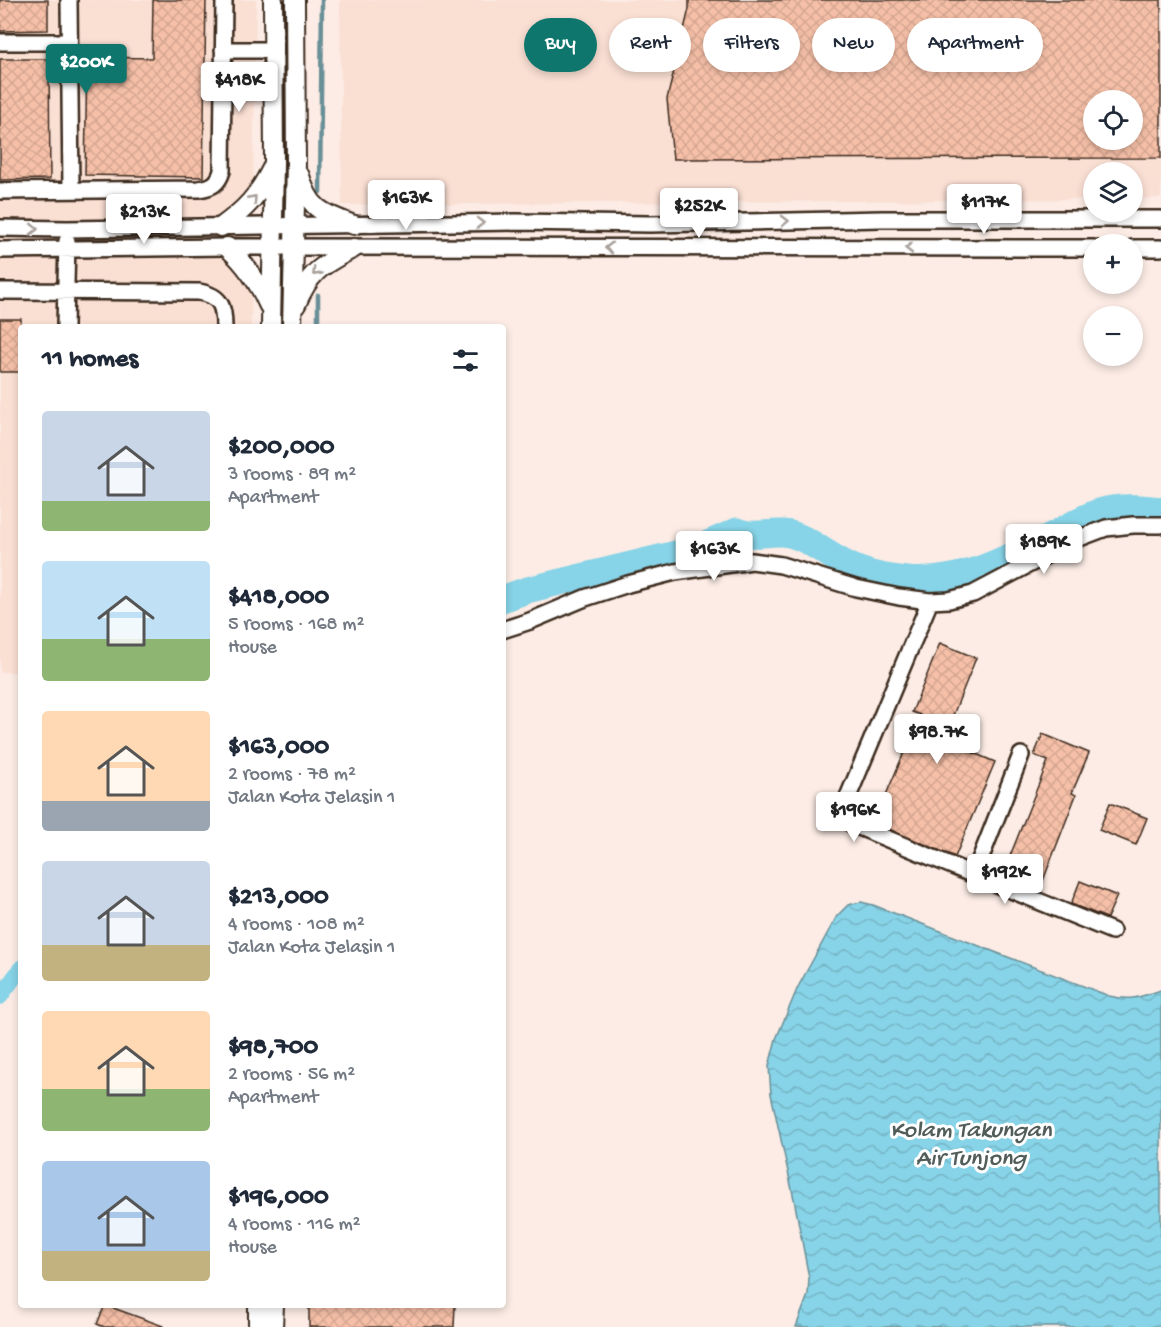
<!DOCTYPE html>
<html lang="en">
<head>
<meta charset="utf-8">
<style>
	body { margin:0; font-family:"Gochi Hand",sans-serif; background:#f6f6f7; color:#1f2937; height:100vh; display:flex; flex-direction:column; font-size:22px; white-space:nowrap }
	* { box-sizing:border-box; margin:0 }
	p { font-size:20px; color:#747a83 }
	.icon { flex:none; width:33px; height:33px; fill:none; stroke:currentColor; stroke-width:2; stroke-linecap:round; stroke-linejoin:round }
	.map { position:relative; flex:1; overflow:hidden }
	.drawer { position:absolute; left:18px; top:324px; width:488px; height:984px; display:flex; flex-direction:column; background:#fff; border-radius:6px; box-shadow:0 3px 9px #0003 }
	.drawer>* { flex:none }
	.hud { position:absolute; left:524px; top:18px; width:548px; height:54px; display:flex; gap:12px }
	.fabs { position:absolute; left:1083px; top:90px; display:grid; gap:12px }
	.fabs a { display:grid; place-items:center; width:60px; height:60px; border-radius:50%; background:#fff; box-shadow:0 3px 9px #0003; font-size:30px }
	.price { position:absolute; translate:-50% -51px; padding:0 14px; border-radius:6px; background:#fff; color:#222; font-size:20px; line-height:39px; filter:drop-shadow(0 2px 3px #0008) }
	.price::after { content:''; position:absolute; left:50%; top:36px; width:18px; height:14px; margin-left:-9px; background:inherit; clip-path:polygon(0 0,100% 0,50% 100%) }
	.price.active { background:#0f766e; color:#fff }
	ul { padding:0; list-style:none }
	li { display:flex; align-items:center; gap:18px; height:150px; padding:0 24px }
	li span { display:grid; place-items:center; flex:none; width:168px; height:120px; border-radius:6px; color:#555 }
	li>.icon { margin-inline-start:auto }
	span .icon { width:72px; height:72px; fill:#fffc; stroke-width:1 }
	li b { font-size:26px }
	h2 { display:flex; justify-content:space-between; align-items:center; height:72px; padding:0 24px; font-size:26px }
	.tag { padding:0 21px; border-radius:27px; background:#fff; box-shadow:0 3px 9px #0003; font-size:21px; line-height:54px }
	.tag.active { background:#0f766e; color:#fff }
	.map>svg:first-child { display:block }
	.built { fill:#fadfd3; fill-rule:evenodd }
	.water { fill:url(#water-waves); stroke:#698f97; stroke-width:1.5 }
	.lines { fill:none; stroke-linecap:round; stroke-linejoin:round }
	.stream { stroke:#698f97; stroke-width:4.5 }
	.canal { stroke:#87d3e7; stroke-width:16 }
	.river { stroke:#87d3e7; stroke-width:27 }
	.building { fill:url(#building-cross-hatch); stroke:#3b2a1e; stroke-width:1.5; fill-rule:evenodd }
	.minor-casing { stroke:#3b2a1e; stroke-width:20 }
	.major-casing { stroke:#3b2a1e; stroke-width:22 }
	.minor { stroke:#fff; stroke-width:15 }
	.major { stroke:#fff; stroke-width:18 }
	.oneway { stroke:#a79f9a }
	.labels { text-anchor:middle; stroke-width:6; stroke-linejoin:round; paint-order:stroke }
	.water-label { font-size:24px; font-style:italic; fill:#525d5a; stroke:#fff }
</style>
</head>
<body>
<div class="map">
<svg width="1161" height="1327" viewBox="0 0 1161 1327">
	<defs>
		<pattern id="water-waves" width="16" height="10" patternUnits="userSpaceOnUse" patternTransform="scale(1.5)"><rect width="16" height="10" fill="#87d3e7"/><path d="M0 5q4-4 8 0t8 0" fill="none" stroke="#75b5c6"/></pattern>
		<pattern id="building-cross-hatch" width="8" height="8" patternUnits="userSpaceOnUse" patternTransform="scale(1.5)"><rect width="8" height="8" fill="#f6c0a8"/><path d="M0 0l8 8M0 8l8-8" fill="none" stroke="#d4a590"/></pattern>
	</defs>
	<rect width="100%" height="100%" fill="#fcece5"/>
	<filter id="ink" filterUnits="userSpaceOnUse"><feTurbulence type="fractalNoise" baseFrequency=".0167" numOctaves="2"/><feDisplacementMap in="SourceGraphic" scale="12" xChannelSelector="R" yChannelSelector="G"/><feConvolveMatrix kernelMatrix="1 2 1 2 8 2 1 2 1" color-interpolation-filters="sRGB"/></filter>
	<g filter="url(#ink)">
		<path class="built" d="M 0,0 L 256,0 L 251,327 L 21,327 L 21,672 L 0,672 Z
			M 340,0 L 1161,0 L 1161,198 L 1133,199 L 1132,172 L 1094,172 L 1093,199 L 342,205 ZM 1094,100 L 1132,100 L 1132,140 L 1094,140 Z"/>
		<path class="water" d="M 861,902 L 873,905 L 1109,996 C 1131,1001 1141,997 1161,990 L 1161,1327 L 796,1327 L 808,1295 L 809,1278 L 794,1199 L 771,1094 L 769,1066 L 776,1039 L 798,987 L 837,916 L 848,905 Z"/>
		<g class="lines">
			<path class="stream" d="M 320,192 L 322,0
				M 318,327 L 318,295"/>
			<path class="canal" d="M 0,997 L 21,968"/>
			<path class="river" d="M 502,599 L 527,590 L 696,549 L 737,531 C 756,540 776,527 799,537 C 815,544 830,556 846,564 C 864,574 887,578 907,580 C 959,585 1009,558 1053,535 C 1070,526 1088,514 1107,510 C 1124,506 1144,508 1161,510"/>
		</g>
		<path class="building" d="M 0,0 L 48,0 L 48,30 L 0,31 Z
			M 153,0 L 206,0 L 203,177 L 85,175 L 87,57 L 152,58 Z
			M 689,0 L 1161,0 L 1161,158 L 673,159 L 667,99 L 689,9 ZM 1094,100 L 1132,100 L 1132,140 L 1094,140 Z
			M 0,59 L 49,59 L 50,179 L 0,180 Z
			M 0,319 L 21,319 L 21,372 L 0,372 Z
			M 940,643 L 976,658 L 943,740 L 995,762 L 955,857 L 874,823 L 920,715 L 912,712 Z
			M 1043,734 L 1089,753 L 1072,793 L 1076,795 L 1039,891 L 1002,876 L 1048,761 L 1034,755 Z
			M 1110,803 L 1147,818 L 1136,845 L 1099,830 Z
			M 1080,881 L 1117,896 L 1107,918 L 1071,904 Z
			M 105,1305 L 163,1326 L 163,1327 L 104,1327 L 97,1324 Z
			M 309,1305 L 455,1305 L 454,1327 L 309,1327 Z"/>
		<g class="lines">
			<g class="minor-casing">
				<path id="minor" d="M 69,0 L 71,190
					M 0,42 L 69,42
					M 223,50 L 273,50
					M 0,191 L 199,189 C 212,187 218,184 222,171 L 224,0
					M 0,228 L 67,229 L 516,222 L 650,224 L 882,219 L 1161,219
					M 1132,248 L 1161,248
					M 0,250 L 227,247 L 1094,248
					M 0,291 L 199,292 C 221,296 224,306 224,327
					M 65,327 L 67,241
					M 930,601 L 845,804 C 842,813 844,819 852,824 L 974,875 L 1021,755
					M 502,630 L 530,621 L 585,598 L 628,584 L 675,572 L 752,561 L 781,565 L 856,588 L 899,597 L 930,601 L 949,600 L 973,594 L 1077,539 L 1106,528 L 1133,525 L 1161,525
					M 974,875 L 1112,931"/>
			</g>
			<g class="major-casing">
				<path id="major" d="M 300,176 C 310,211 323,213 354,225
					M 221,227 C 246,209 258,196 272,168
					M 227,247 C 246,264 259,283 269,306
					M 296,305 C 310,270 323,265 354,248
					M 271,327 L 274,163 L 273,0
					M 292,327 L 296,163 L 295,0
					M 258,1327 L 258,1305
					M 273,1327 L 274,1305"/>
			</g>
			<use href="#minor" class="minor"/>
			<use href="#major" class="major"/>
		</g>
		<defs><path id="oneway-chevron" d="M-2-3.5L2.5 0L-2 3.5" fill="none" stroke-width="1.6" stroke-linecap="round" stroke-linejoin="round" transform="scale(1.5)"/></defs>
		<g class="oneway">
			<use href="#oneway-chevron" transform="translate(253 199) rotate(-48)"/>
			<use href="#oneway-chevron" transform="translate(785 221) rotate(-1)"/>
			<use href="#oneway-chevron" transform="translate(480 223) rotate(-1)"/>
			<use href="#oneway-chevron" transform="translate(34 229) rotate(1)"/>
			<use href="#oneway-chevron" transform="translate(609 248) rotate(180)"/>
			<use href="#oneway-chevron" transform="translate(909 248) rotate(180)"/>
			<use href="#oneway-chevron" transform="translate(316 272) rotate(134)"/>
		</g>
	</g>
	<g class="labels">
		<g class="water-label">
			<text x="971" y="1136">Kolam Takungan<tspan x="971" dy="28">Air Tunjong</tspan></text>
		</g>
	</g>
</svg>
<div class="fabs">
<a><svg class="icon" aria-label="locate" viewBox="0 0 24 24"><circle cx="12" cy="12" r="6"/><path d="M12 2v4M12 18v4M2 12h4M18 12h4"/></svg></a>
<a><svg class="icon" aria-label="layers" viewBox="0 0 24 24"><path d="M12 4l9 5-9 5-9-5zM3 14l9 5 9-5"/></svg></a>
<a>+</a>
<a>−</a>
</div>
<b class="price active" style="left:86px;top:95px">$200K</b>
<b class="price" style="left:239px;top:113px">$418K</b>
<b class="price" style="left:406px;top:231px">$163K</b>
<b class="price" style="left:984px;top:235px">$117K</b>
<b class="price" style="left:699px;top:239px">$252K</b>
<b class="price" style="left:144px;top:245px">$213K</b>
<b class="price" style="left:1044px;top:575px">$189K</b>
<b class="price" style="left:714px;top:582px">$163K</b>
<b class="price" style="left:937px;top:765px">$98.7K</b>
<b class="price" style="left:854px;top:843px">$196K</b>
<b class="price" style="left:1005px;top:905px">$192K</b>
<div class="hud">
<a class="tag active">Buy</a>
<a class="tag">Rent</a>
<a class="tag">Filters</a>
<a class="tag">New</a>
<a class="tag">Apartment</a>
</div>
<section class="drawer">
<h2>11 homes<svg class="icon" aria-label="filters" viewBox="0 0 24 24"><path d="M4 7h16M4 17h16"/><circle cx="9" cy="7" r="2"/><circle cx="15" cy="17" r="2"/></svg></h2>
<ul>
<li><span style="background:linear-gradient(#c9d6e8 75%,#8fb573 0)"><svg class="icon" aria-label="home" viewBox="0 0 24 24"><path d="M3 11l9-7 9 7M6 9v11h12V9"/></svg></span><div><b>$200,000</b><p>3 rooms · 89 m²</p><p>Apartment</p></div></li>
<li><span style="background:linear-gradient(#bfe0f5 65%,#8fb573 0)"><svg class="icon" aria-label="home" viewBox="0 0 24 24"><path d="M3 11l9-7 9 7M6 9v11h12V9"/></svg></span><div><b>$418,000</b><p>5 rooms · 168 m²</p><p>House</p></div></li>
<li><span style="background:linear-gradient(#ffd9b3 75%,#9aa5b1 0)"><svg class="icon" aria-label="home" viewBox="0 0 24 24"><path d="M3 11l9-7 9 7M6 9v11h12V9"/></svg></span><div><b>$163,000</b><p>2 rooms · 78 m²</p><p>Jalan Kota Jelasin 1</p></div></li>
<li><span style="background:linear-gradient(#c9d6e8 70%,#c2b280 0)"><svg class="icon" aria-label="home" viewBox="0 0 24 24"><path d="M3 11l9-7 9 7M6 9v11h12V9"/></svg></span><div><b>$213,000</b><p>4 rooms · 108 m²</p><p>Jalan Kota Jelasin 1</p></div></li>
<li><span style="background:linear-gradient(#ffd9b3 65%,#8fb573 0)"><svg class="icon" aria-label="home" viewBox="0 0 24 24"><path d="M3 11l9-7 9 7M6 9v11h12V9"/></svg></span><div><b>$98,700</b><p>2 rooms · 56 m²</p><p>Apartment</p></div></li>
<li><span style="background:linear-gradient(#a9c7e8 75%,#c2b280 0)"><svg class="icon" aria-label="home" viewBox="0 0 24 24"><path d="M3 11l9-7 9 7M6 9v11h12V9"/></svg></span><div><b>$196,000</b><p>4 rooms · 116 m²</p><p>House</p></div></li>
</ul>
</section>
</div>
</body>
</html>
